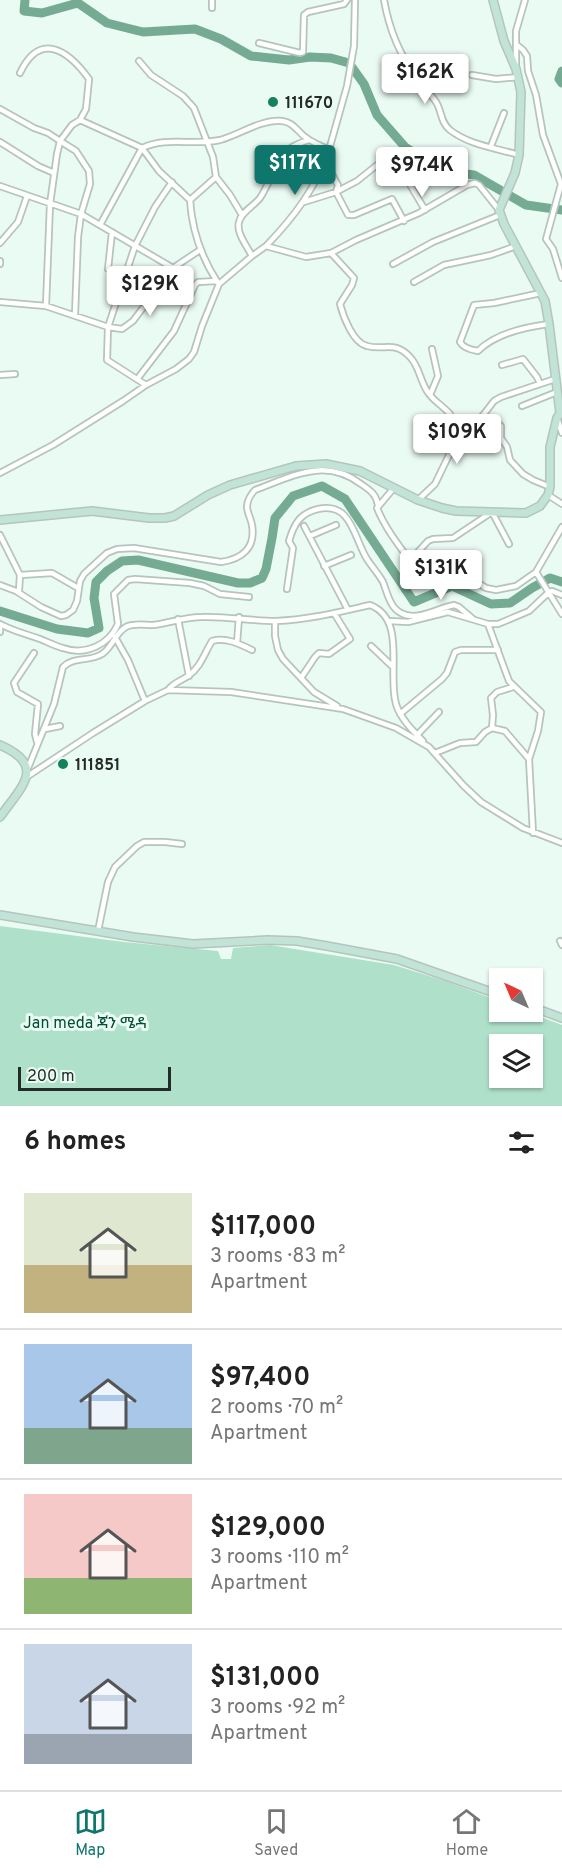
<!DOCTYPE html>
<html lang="en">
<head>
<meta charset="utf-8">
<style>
	body { margin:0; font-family:Overpass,"Noto Sans Ethiopic",sans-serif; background:#f6f6f6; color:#222; height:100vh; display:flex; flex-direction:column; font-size:22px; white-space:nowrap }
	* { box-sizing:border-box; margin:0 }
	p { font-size:20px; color:#767676 }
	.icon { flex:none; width:33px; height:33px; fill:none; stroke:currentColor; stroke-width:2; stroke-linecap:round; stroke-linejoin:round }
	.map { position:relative; height:1106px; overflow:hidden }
	.drawer { display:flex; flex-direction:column; background:#fff; flex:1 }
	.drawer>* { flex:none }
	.needle { width:39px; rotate:316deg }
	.controls { position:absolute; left:489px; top:968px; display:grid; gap:12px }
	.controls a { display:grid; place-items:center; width:54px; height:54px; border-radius:0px; background:#fff; box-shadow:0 2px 4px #0004; font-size:30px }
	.scale { position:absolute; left:18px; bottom:15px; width:153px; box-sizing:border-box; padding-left:6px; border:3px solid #252b28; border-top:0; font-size:16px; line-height:21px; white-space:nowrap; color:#252b28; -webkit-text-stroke:4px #eafbf3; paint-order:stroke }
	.price { position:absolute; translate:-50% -51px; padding:0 14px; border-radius:6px; background:#fff; color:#222; font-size:20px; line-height:39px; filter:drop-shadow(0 2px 3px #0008) }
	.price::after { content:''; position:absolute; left:50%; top:36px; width:18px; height:14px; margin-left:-9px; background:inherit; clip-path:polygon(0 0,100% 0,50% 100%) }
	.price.on { background:#0f766e; color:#fff }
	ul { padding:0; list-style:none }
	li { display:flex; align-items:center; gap:18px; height:150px; padding:0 24px }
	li+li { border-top:2px solid #e0e0e0 }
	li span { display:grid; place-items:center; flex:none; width:168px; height:120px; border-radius:0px; color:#555 }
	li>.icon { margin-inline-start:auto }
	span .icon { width:72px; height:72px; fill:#fffc; stroke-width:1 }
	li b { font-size:26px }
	h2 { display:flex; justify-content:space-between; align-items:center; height:72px; padding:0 24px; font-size:26px }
	.dock { display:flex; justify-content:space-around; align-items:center; height:84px; border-top:2px solid #e0e0e0; background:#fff; font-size:16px; color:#767676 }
	.dock a { display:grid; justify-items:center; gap:3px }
	.dock .on { color:#0f766e }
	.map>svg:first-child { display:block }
	.green { fill:#afe1ca; fill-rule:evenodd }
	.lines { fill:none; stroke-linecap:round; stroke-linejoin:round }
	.river { stroke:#75ab93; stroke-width:9 }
	.minor-casing { stroke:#b5c5bd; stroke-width:8 }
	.secondary-casing { stroke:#b5c5bd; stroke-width:10 }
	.minor { stroke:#fff; stroke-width:4.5 }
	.secondary { stroke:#c2e3d7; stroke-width:7 }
	.poi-dot { fill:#13815e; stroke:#eafbf3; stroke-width:2 }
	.labels { text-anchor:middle; stroke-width:6; stroke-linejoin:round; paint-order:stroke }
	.poi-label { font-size:16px; font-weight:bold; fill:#252b28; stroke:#eafbf3; text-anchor:start }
	.park-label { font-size:16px; fill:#024e37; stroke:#eafbf3 }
</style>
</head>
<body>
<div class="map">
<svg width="562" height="1106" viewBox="0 0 562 1106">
	<rect width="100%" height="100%" fill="#eafbf3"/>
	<path class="green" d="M 0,926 L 124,942 L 218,951 L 221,959 L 231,959 L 233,948 L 270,945 L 394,965 L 448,982 L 499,1001 L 500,1011 L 525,1011 L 562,1025 L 562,1106 L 0,1106 ZM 500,1044 L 532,1044 L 532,1077 L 500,1077 Z"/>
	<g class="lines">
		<path class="river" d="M 25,0 L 24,11 L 42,13 L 78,3 L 107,23 L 143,32 L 195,29 L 221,39 L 251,56 L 289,60 L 310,57 L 331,58 L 349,63 L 364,84 L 377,115 L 405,147 L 443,171 L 474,175 L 526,205 L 562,210
			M 562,71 L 559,79 L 562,83
			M 0,611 L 57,629 L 88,633 L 99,628 L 94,598 L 96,582 L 107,571 L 122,561 L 138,560 L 238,583 L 250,583 L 262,578 L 266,569 L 272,538 L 275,518 L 293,496 L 322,486 L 345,499 L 414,602 L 452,586 L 491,604 L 510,603 L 532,588 L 550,578 L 562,582"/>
		<g class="minor-casing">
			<path id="minor" d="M 384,0 C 389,28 399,54 416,76 C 422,85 430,93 436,102 C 442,111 440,122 450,130 C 469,145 496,148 519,155
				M 212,8 L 212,0
				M 259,43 L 300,53 L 303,52 L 304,15 L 308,12 L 344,4 L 347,0
				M 517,45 L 523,50 L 527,56 L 528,71 L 536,95 L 543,135 L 561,184 L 546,239 L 553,249 L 562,278
				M 139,61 L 151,75 L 183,96 L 194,108 L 213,157 L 216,177 L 230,195 L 242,215
				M 516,66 L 516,31 L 525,0
				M 20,73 C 40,31 68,50 89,79 L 86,109 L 80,120 L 72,125 L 60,141 L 57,154 L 50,204 L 46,306
				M 472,75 L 496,79 L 518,77
				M 0,109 L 34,128 L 48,133 L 60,141 L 76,151 L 89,171 L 90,184 L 81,214 L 78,237 L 75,315
				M 80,120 L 142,148 L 100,225
				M 0,142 L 38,166 L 54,173
				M 491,146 L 504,113
				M 329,150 L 347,86 L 354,46 L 355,0
				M 389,155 L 399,166 L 425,210
				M 323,166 L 330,170 L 334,178 L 338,185 L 336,192 L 348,215 L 354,215 L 392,199 L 404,221
				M 216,177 L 190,200 C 192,231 201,257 218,283
				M 0,186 L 81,214 L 173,268
				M 190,200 L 159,171 L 142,148 C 167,136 193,146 220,140 C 239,135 261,119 282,121 C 294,122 298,133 308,139 C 314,143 322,146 329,150 C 315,189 295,216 266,246
				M 304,202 L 336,192 L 357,181 L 377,165
				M 0,243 L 18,222 L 27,196
				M 331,253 L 354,278 L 352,285 L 340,304 C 343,316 353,343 367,346 C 385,351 394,340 410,357 C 419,366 420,380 427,391 C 432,400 443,406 450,414 L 450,453
				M 252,256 C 247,246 236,233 239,222 C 241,212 254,206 260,198 C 270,183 275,162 288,150 C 294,145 302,142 309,140
				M 0,261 L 0,264
				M 393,264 L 433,242 L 500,215
				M 108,269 L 112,232
				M 414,282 L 444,265 L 491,255 L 516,246
				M 541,293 L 494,303 L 474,305 L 460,342 C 463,348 472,350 478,351 C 496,333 525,327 549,324
				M 0,302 L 46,306 L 108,327 L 122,329 L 133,321 L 173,268 L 200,250
				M 502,365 L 523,359 L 537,377 L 540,384
				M 0,375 L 15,374
				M 138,378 L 174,331 L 195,285 L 198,282 L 217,281
				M 146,385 L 107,360 L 108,327 L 135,246 L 155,207 L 172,182
				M 430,395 L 438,376 L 432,349
				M 522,406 L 557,392
				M 557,418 L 562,433
				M 0,473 L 53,445 L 123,401 L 146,385 L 176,369 L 189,359 L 194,352 L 202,326 L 219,284 L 252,256 L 266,246 L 306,257 L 331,253 L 356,240 L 419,213 L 467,185 L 475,183 L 479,185 L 499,210
				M 550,487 L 533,480 L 523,474 L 510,460 L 507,447 L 501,438 L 501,426 L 484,414 L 494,401 L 501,397 L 555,379
				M 393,489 L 377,508 C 387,533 406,554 421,576 L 424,578 L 459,571 L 486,588 L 496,590 L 516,586 L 536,572 L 562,527
				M 548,495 L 562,504
				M 418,500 L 435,484 L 450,453 L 484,414
				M 304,526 L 348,610
				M 0,535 L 20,575 L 19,591
				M 310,536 L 336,525
				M 417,553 L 428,541 L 433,539 L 453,538 L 492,512 L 509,544
				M 324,566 L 351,555
				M 536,572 L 562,614
				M 20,575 L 52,573 L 78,588
				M 0,585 L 16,591 L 41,607 L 61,616 L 66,615 L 73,610 L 77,601 L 80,581 L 84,574 L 107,553 L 117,549 L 134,548 L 221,562 C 242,559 256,548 252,525 C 251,519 247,512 247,507 C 247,501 251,494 255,490 C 293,476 325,457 361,484 C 370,490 376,494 378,505
				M 287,589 L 293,548 L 289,541 C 294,524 300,513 318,509 C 352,501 354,539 367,559 C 372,567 378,573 383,582 C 387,592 390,608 401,613 C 417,622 437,608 454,605 L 459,607 L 473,619
				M 178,619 L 189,676
				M 275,621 L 275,636 L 278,650 L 283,659 L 314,692 L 337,706
				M 390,621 L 408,622 L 448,612 L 488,624 L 498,624 L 529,611 L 548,593 L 552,591 L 562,595
				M 0,624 C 13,631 26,634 40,639 C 48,642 55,646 63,648 C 85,656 109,645 118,624 L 114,594 L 128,580 L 135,579 L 190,583 L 204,586 L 220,594 L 249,597
				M 488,624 L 509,681 L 541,712 L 538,731 L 529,759 L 533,833
				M 0,632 L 0,629
				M 115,637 L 128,660 L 145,701
				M 237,643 L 239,617
				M 371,646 L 393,667
				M 34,653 L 14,683 L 17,692 L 38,704 L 35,734 L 37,742
				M 301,678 L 315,657 L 319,653 L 329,654 L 350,639 L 334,613
				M 168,690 C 174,682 181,681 188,676 C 201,667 204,654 212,641 C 226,637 240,644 252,650
				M 400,714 L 442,679 L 447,673 L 455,652 L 461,650 L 498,650
				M 492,728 L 493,715 L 491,698 L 497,692 L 513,687
				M 45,729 L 60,726
				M 417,735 L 439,712
				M 435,753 L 460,743 L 476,742 L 485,732 L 492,728 L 505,731 L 529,759
				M 28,768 L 54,704 L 63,667 C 74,656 90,662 102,654 C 112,648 115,633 126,627 C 133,623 144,625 153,625 C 170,623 185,617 202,617 C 227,616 251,621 276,621 C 308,620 339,612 370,605 C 407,619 387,674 396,704 C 400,718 413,731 423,741
				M 28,776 L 93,733 L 145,701 L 168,690 L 231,692 L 343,709 L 396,728 L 429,747 L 463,785 L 481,802 L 523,828 L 562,843
				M 98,931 L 108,882 L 115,867 L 137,846 L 144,842 L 165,842 L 182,844
				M 560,941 L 562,945"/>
		</g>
		<g class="secondary-casing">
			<path id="secondary" d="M 493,0 L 504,41 L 516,69 L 521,92 L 519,155 L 515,173 L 499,210 L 504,224 L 545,301 L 549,324 L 560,413
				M 0,520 L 92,511 L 149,518 L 165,518 L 174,516 L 208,495 L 230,485 L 296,466 L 326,464 L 360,471 L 418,500 L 442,508 L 456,511 L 526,513 L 540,506 L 548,495 L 550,487 L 550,447 L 557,418 L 562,410
				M 0,745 C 48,766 21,787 0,817
				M 0,915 L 133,937 L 193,944 L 268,940 L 297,941 L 327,946 L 397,959 L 500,995
				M 532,1007 L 562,1018"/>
		</g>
		<use href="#minor" class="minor"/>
		<use href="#secondary" class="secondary"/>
	</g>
	<g class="poi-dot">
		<circle cx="273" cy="102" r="6"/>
		<circle cx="63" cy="764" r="6"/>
	</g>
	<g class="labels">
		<g class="poi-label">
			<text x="285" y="108">111670</text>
			<text x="75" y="770">111851</text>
		</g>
		<g class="park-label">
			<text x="85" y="1028">Jan meda ጃን ሜዳ</text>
		</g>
	</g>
</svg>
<div class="controls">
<a><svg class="needle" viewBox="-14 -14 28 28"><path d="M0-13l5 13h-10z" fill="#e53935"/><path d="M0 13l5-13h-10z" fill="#767676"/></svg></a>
<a><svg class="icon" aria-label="layers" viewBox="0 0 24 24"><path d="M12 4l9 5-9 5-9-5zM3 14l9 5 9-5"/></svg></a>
</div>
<div class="scale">200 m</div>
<b class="price" style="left:425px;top:105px">$162K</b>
<b class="price on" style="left:295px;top:196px">$117K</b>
<b class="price" style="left:422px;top:198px">$97.4K</b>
<b class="price" style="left:150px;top:317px">$129K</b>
<b class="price" style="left:457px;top:465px">$109K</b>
<b class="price" style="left:441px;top:601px">$131K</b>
</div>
<section class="drawer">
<h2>6 homes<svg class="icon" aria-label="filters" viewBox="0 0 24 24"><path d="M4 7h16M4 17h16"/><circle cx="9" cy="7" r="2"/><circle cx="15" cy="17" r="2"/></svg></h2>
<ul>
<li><span style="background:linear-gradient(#dfe7d0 60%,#c2b280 0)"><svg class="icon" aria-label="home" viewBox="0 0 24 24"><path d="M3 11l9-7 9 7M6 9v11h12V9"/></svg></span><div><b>$117,000</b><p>3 rooms · 83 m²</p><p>Apartment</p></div></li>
<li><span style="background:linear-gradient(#a9c7e8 70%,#7fa58c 0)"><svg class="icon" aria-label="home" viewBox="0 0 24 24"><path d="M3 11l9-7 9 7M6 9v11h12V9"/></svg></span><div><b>$97,400</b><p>2 rooms · 70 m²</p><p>Apartment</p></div></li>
<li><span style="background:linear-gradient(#f6c9c9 70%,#8fb573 0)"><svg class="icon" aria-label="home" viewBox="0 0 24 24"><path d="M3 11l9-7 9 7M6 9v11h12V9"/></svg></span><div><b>$129,000</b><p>3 rooms · 110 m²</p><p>Apartment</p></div></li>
<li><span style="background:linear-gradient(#c9d6e8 75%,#9aa5b1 0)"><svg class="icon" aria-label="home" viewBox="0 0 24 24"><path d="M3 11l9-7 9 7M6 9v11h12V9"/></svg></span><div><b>$131,000</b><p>3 rooms · 92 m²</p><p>Apartment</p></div></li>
</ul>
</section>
<nav class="dock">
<a class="on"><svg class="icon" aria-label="map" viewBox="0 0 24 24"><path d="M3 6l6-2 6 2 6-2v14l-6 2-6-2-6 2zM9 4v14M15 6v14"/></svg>Map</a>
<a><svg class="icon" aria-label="saved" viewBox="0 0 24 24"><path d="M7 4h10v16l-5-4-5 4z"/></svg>Saved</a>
<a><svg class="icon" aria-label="home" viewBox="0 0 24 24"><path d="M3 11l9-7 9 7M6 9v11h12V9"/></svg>Home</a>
</nav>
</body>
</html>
